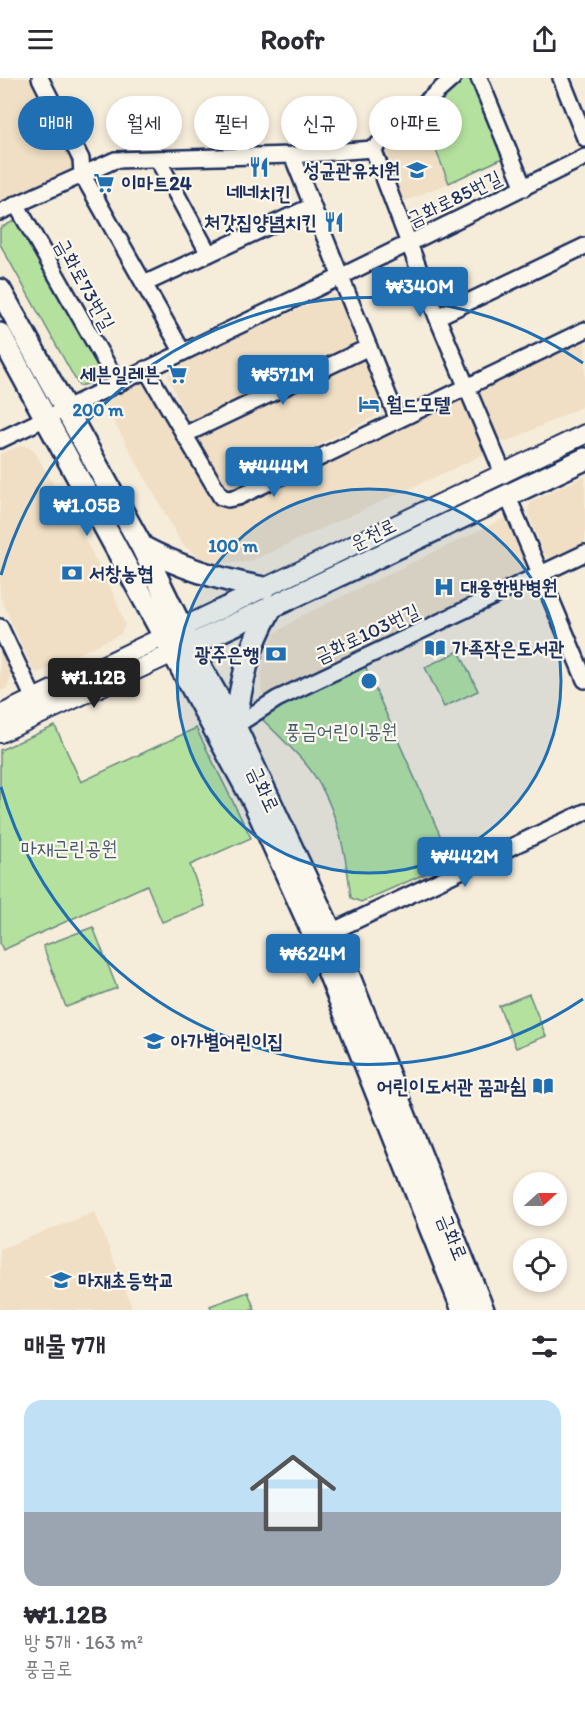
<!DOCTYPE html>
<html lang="ko">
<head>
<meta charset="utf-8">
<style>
	body { margin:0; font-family:Itim,"Poor Story",sans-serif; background:#f2f2f3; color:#2b2b33; height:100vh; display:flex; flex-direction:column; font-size:22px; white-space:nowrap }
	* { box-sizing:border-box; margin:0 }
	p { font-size:20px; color:#7c7c81 }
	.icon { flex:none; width:33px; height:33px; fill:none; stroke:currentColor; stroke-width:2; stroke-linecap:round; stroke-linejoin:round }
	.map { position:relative; height:1232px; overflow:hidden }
	.sheet { display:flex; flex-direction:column; background:#fff; flex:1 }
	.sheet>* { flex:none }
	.banner { position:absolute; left:18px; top:18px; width:549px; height:54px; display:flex; gap:12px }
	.needle { width:39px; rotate:69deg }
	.controls { position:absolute; left:513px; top:1094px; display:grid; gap:12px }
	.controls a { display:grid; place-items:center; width:54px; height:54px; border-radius:50%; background:#fff; box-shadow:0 3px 9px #0003; font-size:30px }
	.price { position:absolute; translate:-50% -51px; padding:0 14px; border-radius:6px; background:#1f6fb2; color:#fff; font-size:20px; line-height:39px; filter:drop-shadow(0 2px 3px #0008) }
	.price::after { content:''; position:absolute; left:50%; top:36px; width:18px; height:14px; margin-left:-9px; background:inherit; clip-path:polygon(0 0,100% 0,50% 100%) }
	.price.current { background:#222; color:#fff }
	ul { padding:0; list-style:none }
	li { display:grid; align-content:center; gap:12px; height:318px; padding:0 24px }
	li span { display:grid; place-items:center; height:186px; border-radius:18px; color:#555 }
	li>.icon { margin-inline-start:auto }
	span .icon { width:108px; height:108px; fill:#fffc; stroke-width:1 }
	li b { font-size:26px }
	h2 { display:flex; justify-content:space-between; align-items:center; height:72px; padding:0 24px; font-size:26px }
	.pill { padding:0 21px; border-radius:27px; background:#fff; box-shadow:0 3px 9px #0003; font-size:21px; line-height:54px }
	.pill.current { background:#1f6fb2; color:#fff }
	header { display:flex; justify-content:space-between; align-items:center; height:78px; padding:0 24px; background:#fff; font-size:27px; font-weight:800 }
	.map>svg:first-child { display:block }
	.built { fill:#f0dfc5 }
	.green { fill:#b5e19f; stroke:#68887e; stroke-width:1.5 }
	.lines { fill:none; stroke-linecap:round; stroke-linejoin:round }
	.minor-casing { stroke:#1b2f5e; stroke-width:20 }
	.tertiary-casing { stroke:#1b2f5e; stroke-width:22 }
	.secondary-casing { stroke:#1b2f5e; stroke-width:26 }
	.minor { stroke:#fbf7ec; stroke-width:15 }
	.tertiary { stroke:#fbf7ec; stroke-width:18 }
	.secondary { stroke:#fbf7ec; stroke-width:21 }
	.ring { fill:none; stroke:#1f6fb2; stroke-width:3 }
	.labels { text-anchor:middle; stroke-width:4.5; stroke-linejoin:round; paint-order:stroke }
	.poi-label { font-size:20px; font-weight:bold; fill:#1b2f5e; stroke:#fbf7ec; text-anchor:start }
	.street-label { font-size:20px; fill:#1b2f5e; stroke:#fbf7ec }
	.park-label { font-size:20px; fill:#425c6e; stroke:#fbf7ec }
	.centre { fill:#1f6fb2; stroke:#fbf7ec; stroke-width:3 }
	.ring-label { font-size:18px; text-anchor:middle; font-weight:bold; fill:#1f6fb2; stroke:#fbf7ec; stroke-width:4.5; stroke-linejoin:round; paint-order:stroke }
</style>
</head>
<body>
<header><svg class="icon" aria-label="menu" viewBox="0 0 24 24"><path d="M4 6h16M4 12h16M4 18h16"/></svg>Roofr<svg class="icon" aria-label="share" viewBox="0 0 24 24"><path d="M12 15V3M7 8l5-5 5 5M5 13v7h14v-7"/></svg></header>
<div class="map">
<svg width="585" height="1232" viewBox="0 0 585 1232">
	<rect width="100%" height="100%" fill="#f6ecda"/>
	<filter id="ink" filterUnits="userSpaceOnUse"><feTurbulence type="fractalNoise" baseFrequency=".0167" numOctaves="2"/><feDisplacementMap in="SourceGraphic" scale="12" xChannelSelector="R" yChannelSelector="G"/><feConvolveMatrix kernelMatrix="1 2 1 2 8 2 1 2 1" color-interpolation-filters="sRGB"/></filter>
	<g filter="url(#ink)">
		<path class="built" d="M 0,0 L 33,0 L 76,84 L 75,89 L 0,124 Z
			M 423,40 L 449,105 L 403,124 L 385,79 L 389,71 Z
			M 332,216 L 340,221 L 358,261 L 356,267 L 192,344 L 186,340 L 168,298 L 172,289 Z
			M 585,258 L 585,327 L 507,364 L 498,360 L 480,315 L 485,305 Z
			M 358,281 L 366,285 L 384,327 L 380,336 L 236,408 L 221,403 L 199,362 L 203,353 Z
			M 141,302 L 149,306 L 217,426 L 226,429 L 459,322 L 467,327 L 485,368 L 483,377 L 249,484 L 219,485 L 200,480 L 182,466 L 105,328 L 109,317 Z
			M 22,367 L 33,371 L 84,460 L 115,519 L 125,546 L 121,556 L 38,595 L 33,592 L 0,519 L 0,376 Z
			M 585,398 L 585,467 L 555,482 L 545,478 L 527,433 L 532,423 Z
			M 505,440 L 511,442 L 529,486 L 522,498 L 262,620 L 261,599 L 266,572 L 275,555 L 303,537 Z
			M 0,570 L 12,596 L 7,610 L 0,613 Z
			M 95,1134 L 133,1232 L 0,1232 L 0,1171 Z"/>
		<path class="green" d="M 465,0 L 472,2 L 503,80 L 449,105 L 423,40 Z
			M 14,143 L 20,145 L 102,295 L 100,303 L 79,308 L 0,166 L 0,150 Z
			M 459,573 L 478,613 L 444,629 L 425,589 Z
			M 365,588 L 452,784 L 361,824 L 351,820 C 346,774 336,722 305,685 C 292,670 277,656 263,642 L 265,635 Z
			M 55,648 L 81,704 L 196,650 L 251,760 L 190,787 L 205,828 L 162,844 L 147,807 L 3,872 L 0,865 L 0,672 Z
			M 93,849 L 117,910 L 66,929 L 43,868 Z
			M 529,916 L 546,958 L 516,970 L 499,928 Z
			M 248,1214 L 255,1232 L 212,1232 L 210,1228 Z"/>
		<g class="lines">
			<g class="minor-casing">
				<path id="minor" d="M 40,0 L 81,81 L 82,96 L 182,273
					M 479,0 L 524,110
					M 561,0 L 585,60
					M 373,71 L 437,239 L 503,395
					M 292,77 L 398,342
					M 158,82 L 209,176
					M 16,126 L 118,306
					M 0,134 L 115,82 L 292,77 L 373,71 L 453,0
					M 144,206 L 312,128
					M 437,239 L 585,168
					M 146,291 L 221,419 L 228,421 L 238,419 L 585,252
					M 184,357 L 369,269
					M 0,362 L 340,199 L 585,79
					M 508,419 L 585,602
					M 0,549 L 34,621
					M 235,648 L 277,621 L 585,475
					M 331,854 L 585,734"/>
			</g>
			<g class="tertiary-casing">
				<path id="tertiary" d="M 0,637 L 585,356
					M 0,655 L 186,569"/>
			</g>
			<g class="secondary-casing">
				<path id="secondary" d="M 0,212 L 142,469 L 200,588 L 238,655 L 331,854 L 483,1232
					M 0,256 L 253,722 L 314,857 L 463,1232
					M 142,469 C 181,490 220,502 264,510
					M 191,567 L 585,381
					M 235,648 C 241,606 248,569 270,532"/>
			</g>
			<use href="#minor" class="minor"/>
			<use href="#tertiary" class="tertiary"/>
			<use href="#secondary" class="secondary"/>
		</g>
	</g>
	<circle cx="369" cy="603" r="192" fill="#1f6fb2" fill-opacity=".12"/>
	<g class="ring">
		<circle cx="369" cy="603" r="192"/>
		<path d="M583 921A383 383 0 0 1 1 709M1 497A383 383 0 0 1 583 285"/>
	</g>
	<defs>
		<g id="restaurant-bare" transform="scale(1.62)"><path d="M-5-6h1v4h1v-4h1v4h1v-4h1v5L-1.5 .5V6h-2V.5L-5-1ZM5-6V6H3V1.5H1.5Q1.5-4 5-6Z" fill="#1f6fb2" stroke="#fbf7ec" stroke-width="2.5" paint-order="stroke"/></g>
		<g id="school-bare" transform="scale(1.62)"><path d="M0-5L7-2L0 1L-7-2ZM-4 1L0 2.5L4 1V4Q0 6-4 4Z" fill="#1f6fb2" stroke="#fbf7ec" stroke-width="2.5" paint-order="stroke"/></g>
		<g id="supermarket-bare" transform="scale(1.62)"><path d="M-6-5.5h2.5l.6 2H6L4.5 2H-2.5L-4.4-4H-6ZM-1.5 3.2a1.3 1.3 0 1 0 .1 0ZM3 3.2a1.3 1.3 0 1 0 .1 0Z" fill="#1f6fb2" stroke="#fbf7ec" stroke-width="2.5" paint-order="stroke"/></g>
		<g id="hotel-bare" transform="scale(1.62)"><path d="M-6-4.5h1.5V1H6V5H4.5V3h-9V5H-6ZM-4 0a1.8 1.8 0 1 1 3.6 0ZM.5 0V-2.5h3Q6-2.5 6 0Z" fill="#1f6fb2" stroke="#fbf7ec" stroke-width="2.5" paint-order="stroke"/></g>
		<g id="bank-bare" transform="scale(1.62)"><path d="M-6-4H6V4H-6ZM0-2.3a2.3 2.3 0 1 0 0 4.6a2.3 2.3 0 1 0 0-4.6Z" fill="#1f6fb2" stroke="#fbf7ec" stroke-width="2.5" paint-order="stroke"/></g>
		<g id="hospital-bare" transform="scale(1.62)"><path d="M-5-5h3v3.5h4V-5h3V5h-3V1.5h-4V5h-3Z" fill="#1f6fb2" stroke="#fbf7ec" stroke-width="2.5" paint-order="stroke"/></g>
		<g id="library-bare" transform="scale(1.62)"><path d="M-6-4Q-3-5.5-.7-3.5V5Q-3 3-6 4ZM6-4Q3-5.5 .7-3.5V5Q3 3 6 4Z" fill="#1f6fb2" stroke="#fbf7ec" stroke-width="2.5" paint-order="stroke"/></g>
	</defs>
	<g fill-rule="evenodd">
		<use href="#restaurant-bare" x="259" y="89"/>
		<use href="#school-bare" x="417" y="92"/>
		<use href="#supermarket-bare" x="104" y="105"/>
		<use href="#restaurant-bare" x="334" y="144"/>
		<use href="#supermarket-bare" x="177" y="296"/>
		<use href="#hotel-bare" x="369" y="326"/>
		<use href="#bank-bare" x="72" y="495"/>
		<use href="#hospital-bare" x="444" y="509"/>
		<use href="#library-bare" x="435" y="570"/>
		<use href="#bank-bare" x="276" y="576"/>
		<use href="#school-bare" x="154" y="963"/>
		<use href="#library-bare" x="543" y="1008"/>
		<use href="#school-bare" x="61" y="1202"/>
	</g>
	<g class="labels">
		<g class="poi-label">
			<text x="400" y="99" text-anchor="end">성균관유치원</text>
			<text x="121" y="112">이마트24</text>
			<text x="259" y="122" text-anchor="middle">네네치킨</text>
			<text x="317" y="151" text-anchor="end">처갓집양념치킨</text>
			<text x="160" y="303" text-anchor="end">세븐일레븐</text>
			<text x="386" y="333">월드모텔</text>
			<text x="89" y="502">서창농협</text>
			<text x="461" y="516">대웅한방병원</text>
			<text x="452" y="577">가족작은도서관</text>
			<text x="259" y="583" text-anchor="end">광주은행</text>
			<text x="171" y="970">아가별어린이집</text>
			<text x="526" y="1015" text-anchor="end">어린이도서관 꿈과쉼</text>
			<text x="78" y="1209">마재초등학교</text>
		</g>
		<g class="street-label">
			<text transform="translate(454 120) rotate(-26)" y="7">금화로85번길</text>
			<text transform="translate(85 206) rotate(61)" y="7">금화로73번길</text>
			<text transform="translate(373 456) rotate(-26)" y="7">운천로</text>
			<text transform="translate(367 555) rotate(-25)" y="7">금화로103번길</text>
			<text transform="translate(264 711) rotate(65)" y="7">금화로</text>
			<text transform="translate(453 1159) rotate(68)" y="7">금화로</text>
		</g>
		<g class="park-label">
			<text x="341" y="660">풍금어린이공원</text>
			<text x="69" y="777">마재근린공원</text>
		</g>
	</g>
	<circle cx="369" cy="603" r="9" class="centre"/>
	<g class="ring-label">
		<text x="98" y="338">200 m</text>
		<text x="233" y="474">100 m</text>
	</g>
</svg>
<div class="controls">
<a><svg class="needle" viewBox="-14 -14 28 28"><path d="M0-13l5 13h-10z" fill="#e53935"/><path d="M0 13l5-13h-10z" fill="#7c7c81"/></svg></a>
<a><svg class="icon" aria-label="locate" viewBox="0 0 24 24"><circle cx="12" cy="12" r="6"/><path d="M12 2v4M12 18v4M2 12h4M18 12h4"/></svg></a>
</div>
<b class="price" style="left:420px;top:240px">₩340M</b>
<b class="price" style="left:283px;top:328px">₩571M</b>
<b class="price" style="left:274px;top:420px">₩444M</b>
<b class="price" style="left:87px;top:459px">₩1.05B</b>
<b class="price current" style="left:94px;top:631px">₩1.12B</b>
<b class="price" style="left:465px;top:810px">₩442M</b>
<b class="price" style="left:313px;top:907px">₩624M</b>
<div class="banner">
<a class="pill current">매매</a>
<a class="pill">월세</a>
<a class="pill">필터</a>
<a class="pill">신규</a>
<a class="pill">아파트</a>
</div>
</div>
<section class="sheet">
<h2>매물 7개<svg class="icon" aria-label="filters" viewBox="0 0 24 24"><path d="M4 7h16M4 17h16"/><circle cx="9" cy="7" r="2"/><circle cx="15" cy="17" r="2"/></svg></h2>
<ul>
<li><span style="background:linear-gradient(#bfe0f5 60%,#9aa5b1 0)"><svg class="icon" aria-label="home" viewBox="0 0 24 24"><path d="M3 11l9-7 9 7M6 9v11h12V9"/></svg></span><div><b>₩1.12B</b><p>방 5개 · 163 m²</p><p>풍금로</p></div></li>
</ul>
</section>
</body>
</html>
